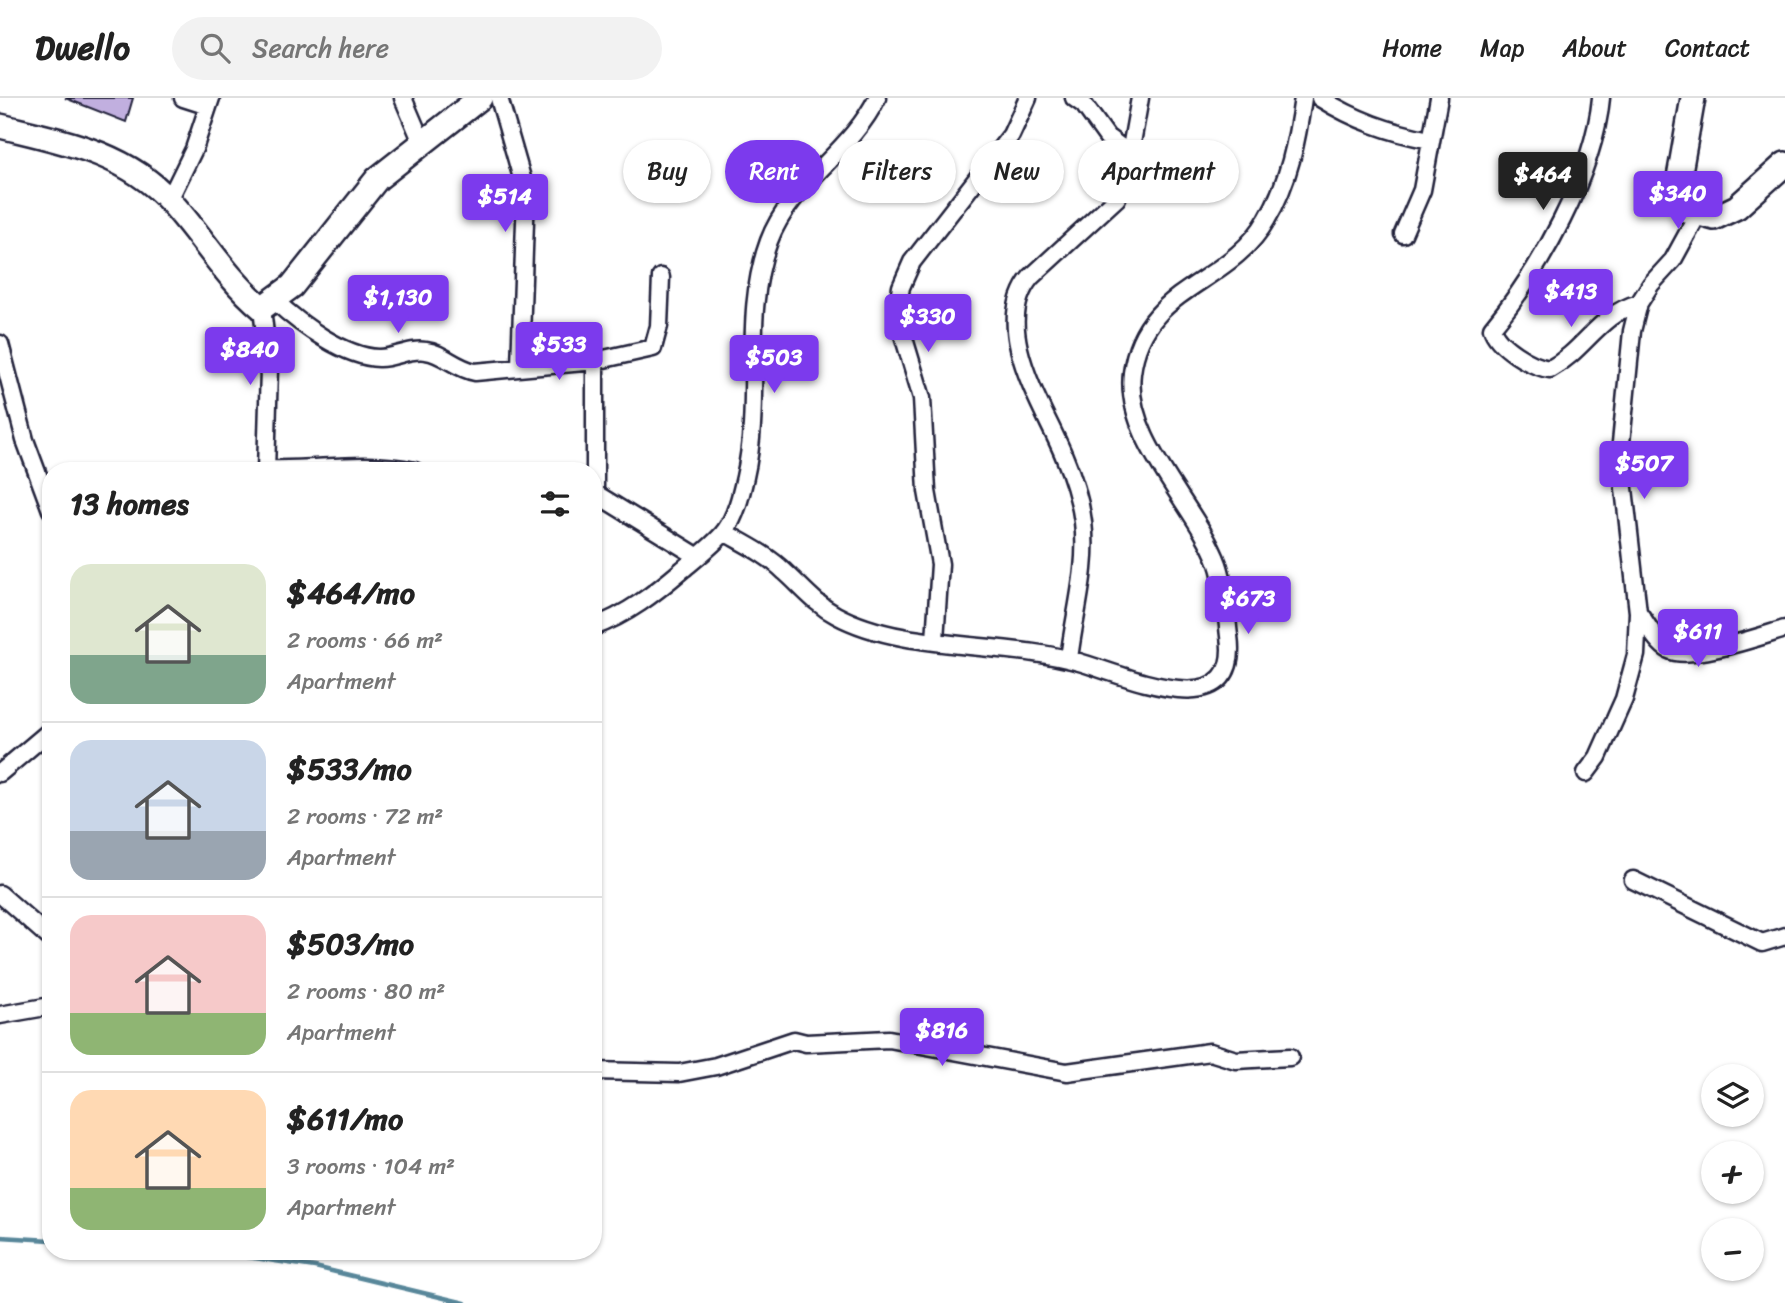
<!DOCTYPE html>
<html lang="en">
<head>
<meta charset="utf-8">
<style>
	body { margin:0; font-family:Sriracha,sans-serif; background:#f2f2f2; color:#222; height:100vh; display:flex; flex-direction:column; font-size:26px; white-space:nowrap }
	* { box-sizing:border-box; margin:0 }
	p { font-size:23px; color:#767676 }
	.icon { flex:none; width:38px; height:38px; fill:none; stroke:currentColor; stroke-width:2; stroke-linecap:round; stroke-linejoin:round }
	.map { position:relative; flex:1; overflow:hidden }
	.side { position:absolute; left:42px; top:364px; width:560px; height:798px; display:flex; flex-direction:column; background:#fff; border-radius:28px; box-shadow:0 2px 5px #0004 }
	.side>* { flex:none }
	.banner { position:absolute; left:623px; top:42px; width:665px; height:63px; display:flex; gap:14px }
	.controls { position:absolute; left:1701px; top:966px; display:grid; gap:14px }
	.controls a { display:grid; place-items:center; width:63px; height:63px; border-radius:50%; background:#fff; box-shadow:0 2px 5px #0004; font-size:35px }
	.price { position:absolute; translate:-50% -60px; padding:0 16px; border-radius:7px; background:#7c3aed; color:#fff; font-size:23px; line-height:46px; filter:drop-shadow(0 2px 4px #0008) }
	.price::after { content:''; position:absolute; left:50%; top:42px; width:21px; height:16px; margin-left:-10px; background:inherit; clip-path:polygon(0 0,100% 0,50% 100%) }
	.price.current { background:#222; color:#fff }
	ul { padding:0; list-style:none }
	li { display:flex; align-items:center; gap:21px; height:175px; padding:0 28px }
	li+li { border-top:2px solid #e0e0e0 }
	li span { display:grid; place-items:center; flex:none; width:196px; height:140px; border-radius:21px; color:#555 }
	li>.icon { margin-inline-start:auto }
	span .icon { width:84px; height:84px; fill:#fffc; stroke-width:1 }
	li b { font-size:30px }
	h2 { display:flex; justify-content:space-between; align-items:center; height:84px; padding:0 28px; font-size:30px }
	.pill { padding:0 24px; border-radius:32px; background:#fff; box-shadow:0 2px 5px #0004; font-size:24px; line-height:63px }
	.pill.current { background:#7c3aed; color:#fff }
	header { display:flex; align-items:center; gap:42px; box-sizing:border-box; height:98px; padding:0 35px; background:#fff; border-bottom:2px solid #e0e0e0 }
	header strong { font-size:33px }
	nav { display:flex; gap:38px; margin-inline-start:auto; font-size:24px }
	.search { width:490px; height:63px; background:#f2f2f2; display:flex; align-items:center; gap:18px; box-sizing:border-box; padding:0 24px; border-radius:38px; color:#767676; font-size:26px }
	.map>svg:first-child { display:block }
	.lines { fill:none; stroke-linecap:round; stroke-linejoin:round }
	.stream { stroke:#58879a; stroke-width:4.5 }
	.building { fill:#c1afdf; stroke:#22223b; stroke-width:2 }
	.street-casing { stroke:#22223b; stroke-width:21 }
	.secondary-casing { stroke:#22223b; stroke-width:28 }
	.street { stroke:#fff; stroke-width:16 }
	.secondary { stroke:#fff; stroke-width:23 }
</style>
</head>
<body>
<header>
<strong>Dwello</strong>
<div class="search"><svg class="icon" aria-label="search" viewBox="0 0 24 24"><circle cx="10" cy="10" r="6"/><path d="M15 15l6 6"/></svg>Search here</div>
<nav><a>Home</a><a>Map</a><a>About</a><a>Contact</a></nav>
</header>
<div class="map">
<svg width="1785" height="1205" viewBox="0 0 1785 1205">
	<rect width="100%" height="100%" fill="#fff"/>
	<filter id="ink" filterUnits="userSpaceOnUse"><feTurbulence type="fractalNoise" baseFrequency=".0143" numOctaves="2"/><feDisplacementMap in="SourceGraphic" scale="14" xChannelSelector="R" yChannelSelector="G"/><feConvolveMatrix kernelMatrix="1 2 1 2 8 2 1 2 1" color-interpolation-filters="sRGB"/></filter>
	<g filter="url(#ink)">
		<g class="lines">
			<path class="stream" d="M 0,1139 L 51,1142
				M 207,1153 L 315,1169 L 465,1205"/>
		</g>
		<path class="building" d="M 65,0 L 133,0 L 126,24 Z"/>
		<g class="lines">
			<g class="street-casing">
				<path id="street" d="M 183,0 L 208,8
					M 403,0 L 423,47
					M 499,0 L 526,94 L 520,269
					M 1074,0 L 1084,7 L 1107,39 L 1130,56
					M 1320,0 C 1355,22 1389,34 1430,42
					M 1601,0 C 1594,76 1540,172 1492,230 C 1497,248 1531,269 1550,271 C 1585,252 1599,216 1639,205
					M 169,102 L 194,51 L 211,0
					M 1403,136 L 1422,92 L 1439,0
					M 275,203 C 300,226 344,259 379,260 C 396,260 409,250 426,253 C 443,255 455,270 475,274 L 595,263 L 653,250 L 659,228 L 661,179
					M 262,210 L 269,271 L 266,373
					M 0,246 L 25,342 L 51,412
					M 267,371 C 320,373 360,362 415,373
					M 593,394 L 697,458
					M 595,395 L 595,263
					M 724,434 C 745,446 768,457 785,474 C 802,489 815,506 836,517 C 904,554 1005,543 1079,564 C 1124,577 1242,631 1229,538 C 1226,515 1226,489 1218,466 C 1197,408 1124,342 1132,275 C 1143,187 1229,189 1267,121 C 1289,84 1297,42 1303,0
					M 1638,514 C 1647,525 1656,545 1669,552 C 1690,563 1761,538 1785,531
					M 593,529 C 627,517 655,495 682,472 C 694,462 716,445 725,433 C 736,418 741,397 745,379 C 763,301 741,218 769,143 C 790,86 851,54 877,0
					M 935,542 L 940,466 L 927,393 L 922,300 L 900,227 L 898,207 L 901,189 L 912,164 L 1011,37 L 1028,0
					M 1069,561 C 1074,517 1089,469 1083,424 C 1080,401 1073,379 1064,358 C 1044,309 989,229 1031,179 L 1117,100 L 1130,56 L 1140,0
					M 0,675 L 51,632
					M 1586,675 L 1598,659 L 1624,601 L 1636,557 L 1638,514 L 1620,355 L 1632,233 L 1639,205 L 1651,186 L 1673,162 L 1697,118
					M 1633,782 L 1762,845 L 1785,838
					M 0,796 L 51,841
					M 0,917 L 51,908
					M 593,973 L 679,975 L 716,968 L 794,942 L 806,945 L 889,941 L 1067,974 L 1210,954 L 1236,962 L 1290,959"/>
			</g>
			<g class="secondary-casing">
				<path id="secondary" d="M 1693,0 L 1677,91 L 1685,112 L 1714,120 L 1737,109 L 1785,66
					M 0,28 C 61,43 125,54 170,103 C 202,138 225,179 262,210 L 292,188 L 377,81 L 480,0"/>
			</g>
			<use href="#street" class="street"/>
			<use href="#secondary" class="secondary"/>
		</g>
	</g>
</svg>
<div class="controls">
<a><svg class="icon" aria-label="layers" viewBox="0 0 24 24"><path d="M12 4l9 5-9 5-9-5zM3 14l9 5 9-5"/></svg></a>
<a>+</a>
<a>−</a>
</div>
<b class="price current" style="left:1543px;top:114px">$464</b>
<b class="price" style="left:1678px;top:133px">$340</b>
<b class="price" style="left:505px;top:136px">$514</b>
<b class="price" style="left:1571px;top:231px">$413</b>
<b class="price" style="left:398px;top:237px">$1,130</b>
<b class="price" style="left:928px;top:256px">$330</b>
<b class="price" style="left:559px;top:284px">$533</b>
<b class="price" style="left:250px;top:289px">$840</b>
<b class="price" style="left:774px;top:297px">$503</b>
<b class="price" style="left:1644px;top:403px">$507</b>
<b class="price" style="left:1248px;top:538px">$673</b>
<b class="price" style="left:1698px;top:571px">$611</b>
<b class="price" style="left:942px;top:970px">$816</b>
<div class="banner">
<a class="pill">Buy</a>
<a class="pill current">Rent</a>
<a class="pill">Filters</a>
<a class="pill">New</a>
<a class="pill">Apartment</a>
</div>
<section class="side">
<h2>13 homes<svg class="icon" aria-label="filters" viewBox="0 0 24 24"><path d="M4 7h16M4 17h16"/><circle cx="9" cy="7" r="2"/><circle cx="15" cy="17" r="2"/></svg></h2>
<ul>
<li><span style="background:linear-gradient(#dfe7d0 65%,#7fa58c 0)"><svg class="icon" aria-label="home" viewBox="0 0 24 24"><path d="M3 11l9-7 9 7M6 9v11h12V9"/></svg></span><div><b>$464/mo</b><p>2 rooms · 66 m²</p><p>Apartment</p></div></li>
<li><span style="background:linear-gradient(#c9d6e8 65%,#9aa5b1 0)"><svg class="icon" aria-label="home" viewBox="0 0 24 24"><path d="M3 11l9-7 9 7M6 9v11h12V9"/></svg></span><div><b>$533/mo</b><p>2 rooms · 72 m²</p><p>Apartment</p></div></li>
<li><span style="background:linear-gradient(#f6c9c9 70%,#8fb573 0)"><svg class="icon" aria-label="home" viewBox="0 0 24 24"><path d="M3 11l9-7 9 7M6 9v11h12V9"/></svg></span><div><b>$503/mo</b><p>2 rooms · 80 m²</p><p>Apartment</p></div></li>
<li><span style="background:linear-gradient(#ffd9b3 70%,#8fb573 0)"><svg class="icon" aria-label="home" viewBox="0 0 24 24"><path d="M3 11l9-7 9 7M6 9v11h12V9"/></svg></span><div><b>$611/mo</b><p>3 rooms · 104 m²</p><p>Apartment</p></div></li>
</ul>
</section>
</div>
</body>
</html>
